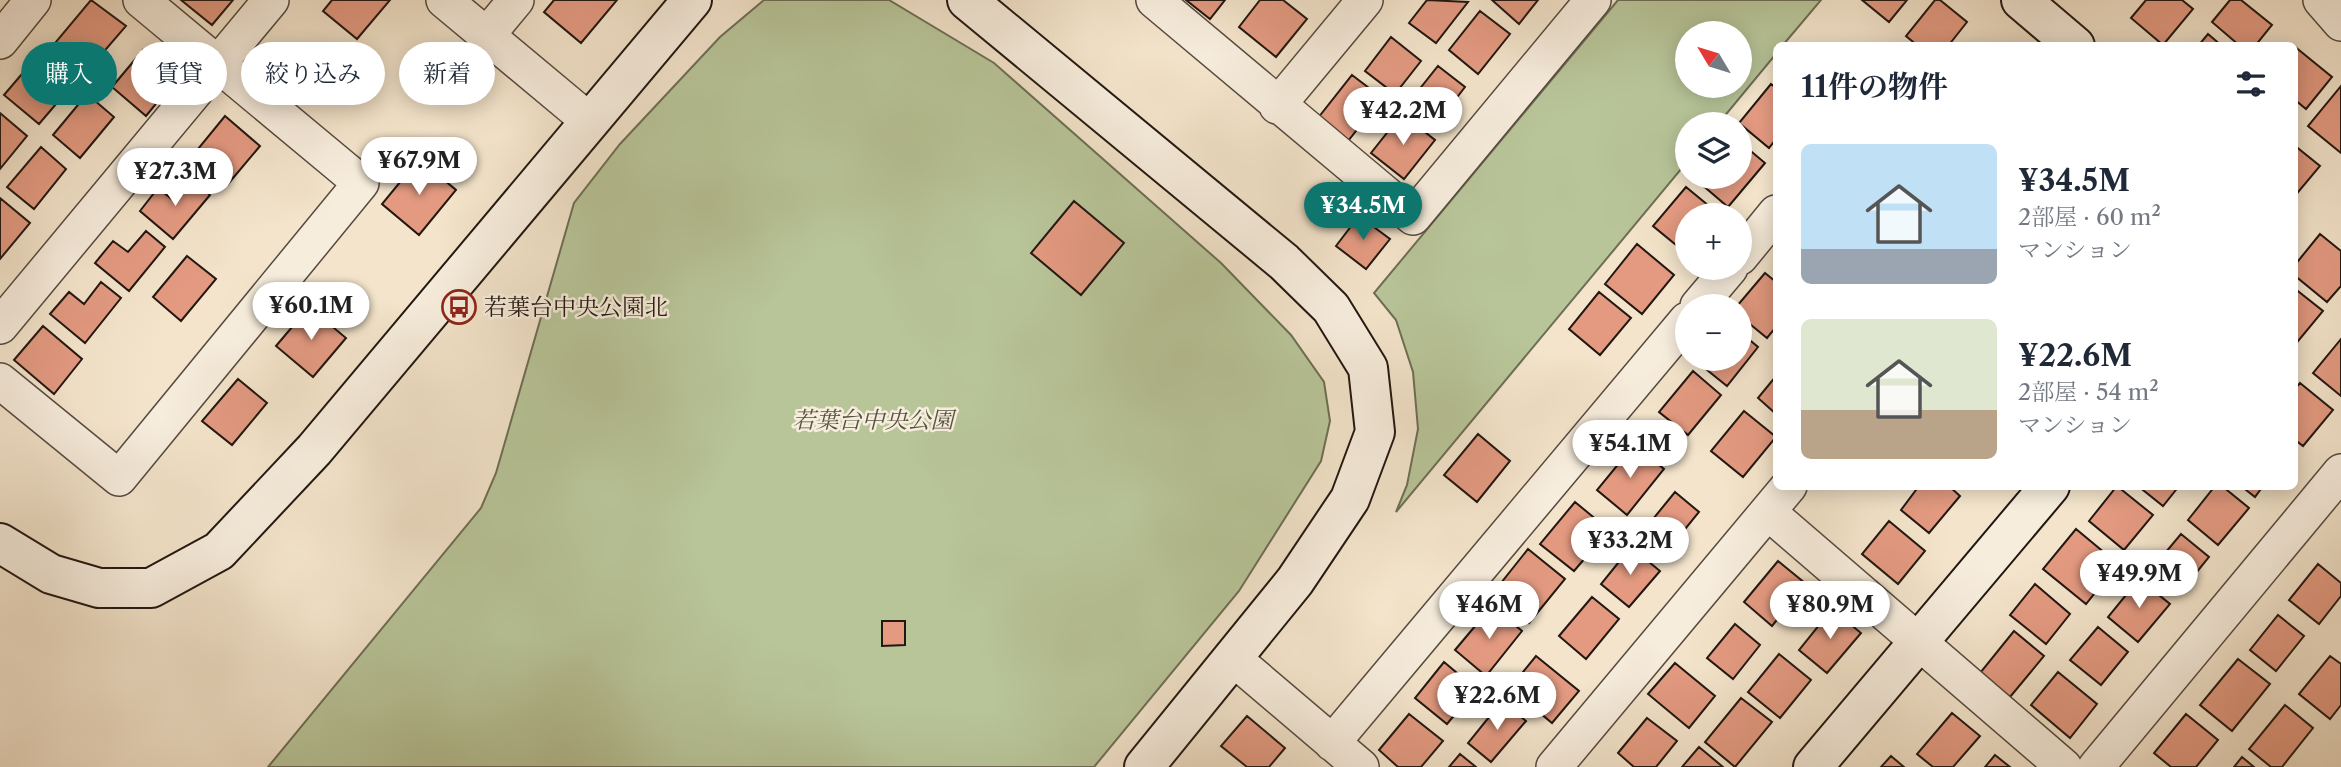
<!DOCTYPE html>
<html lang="ja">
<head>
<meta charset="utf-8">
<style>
	body { margin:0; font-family:"Libre Caslon Text","Noto Serif JP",serif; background:#f2f2f3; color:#1f2937; height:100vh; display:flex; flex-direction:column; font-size:26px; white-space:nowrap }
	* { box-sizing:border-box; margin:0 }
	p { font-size:23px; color:#747a83 }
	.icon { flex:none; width:38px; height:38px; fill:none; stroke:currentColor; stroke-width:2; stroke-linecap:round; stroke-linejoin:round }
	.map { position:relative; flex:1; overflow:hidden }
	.drawer { position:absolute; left:1773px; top:42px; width:525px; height:448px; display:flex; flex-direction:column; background:#fff; border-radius:10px; box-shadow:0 4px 18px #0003 }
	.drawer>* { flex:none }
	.guide { position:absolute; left:21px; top:42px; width:665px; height:63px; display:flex; gap:14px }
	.needle { width:46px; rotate:308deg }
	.buttons { position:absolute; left:1675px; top:21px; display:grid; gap:14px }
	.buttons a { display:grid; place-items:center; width:77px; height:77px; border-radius:50%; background:#fff; box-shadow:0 4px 18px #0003; font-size:35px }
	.price { position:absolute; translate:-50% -60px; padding:0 16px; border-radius:24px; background:#fff; color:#222; font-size:23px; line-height:46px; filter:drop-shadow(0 2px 4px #0008) }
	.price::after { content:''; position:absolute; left:50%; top:42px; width:21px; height:16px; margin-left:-10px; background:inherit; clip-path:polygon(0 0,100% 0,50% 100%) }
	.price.selected { background:#0f766e; color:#fff }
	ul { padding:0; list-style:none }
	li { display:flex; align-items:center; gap:21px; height:175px; padding:0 28px }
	li span { display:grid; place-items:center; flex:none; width:196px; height:140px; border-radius:10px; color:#555 }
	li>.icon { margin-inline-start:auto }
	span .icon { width:84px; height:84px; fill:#fffc; stroke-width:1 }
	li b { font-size:30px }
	h2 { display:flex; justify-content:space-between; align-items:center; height:84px; padding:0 28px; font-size:30px }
	.chip { padding:0 24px; border-radius:32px; background:#fff; box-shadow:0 4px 18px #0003; font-size:24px; line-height:63px }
	.chip.selected { background:#0f766e; color:#fff }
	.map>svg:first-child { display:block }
	.green { fill:#b8c599; stroke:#6d6e55; stroke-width:2; fill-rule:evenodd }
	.building { fill:#e39a81; stroke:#221711; stroke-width:2 }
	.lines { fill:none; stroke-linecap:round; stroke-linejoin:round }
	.street-casing { stroke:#564a40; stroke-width:38 }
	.secondary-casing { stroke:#221711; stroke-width:42 }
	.street { stroke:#f7eddd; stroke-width:35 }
	.secondary { stroke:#f7eddd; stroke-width:38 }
	.labels { text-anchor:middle; stroke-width:5; stroke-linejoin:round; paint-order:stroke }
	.poi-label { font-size:23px; fill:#221711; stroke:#f7eddd; text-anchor:start }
	.park-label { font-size:23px; font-style:italic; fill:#565441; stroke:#f7eddd }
</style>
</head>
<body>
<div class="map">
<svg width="2341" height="767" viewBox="0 0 2341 767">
	<rect width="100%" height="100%" fill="#f3e4cb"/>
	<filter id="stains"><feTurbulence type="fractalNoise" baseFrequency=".00286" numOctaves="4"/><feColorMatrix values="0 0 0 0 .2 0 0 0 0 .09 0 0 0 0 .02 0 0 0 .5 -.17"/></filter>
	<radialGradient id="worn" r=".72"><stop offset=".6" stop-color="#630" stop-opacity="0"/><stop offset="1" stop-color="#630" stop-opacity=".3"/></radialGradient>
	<path class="green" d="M 764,0 L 889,0 L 994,63 L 1221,263 L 1291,335 L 1324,382 L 1330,421 L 1321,461 L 1239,591 L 1094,767 L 268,767 L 481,508 L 496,473 L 574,203 L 620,144 L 720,37 Z
		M 1618,0 L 1821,0 L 1783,45 L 1776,46 L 1776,54 L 1718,124 L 1687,124 L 1687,162 L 1396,512 L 1407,485 L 1418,429 L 1413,372 L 1396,320 L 1374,293 ZM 1687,33 L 1740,33 L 1740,86 L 1687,86 Z"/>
	<path class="building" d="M 91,0 L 126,26 L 88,70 L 55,43 Z
		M 181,0 L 233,0 L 212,25 Z
		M 332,0 L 390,0 L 357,39 L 323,11 Z
		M 554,0 L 617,0 L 581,43 L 544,12 Z
		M 1186,0 L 1225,0 L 1210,19 Z
		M 1260,0 L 1283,0 L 1307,19 L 1276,57 L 1239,27 Z
		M 1427,0 L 1468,2 L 1436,43 L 1409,23 Z
		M 1492,0 L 1538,0 L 1519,24 Z
		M 1862,0 L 1907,0 L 1889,22 Z
		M 1935,0 L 1940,0 L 1967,22 L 1948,46 L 1918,46 L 1906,36 Z
		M 2146,0 L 2182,0 L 2193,9 L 2163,45 L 2131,18 Z
		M 2230,0 L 2241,0 L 2272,25 L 2255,46 L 2240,46 L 2212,22 Z
		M 1480,11 L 1510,34 L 1478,74 L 1449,50 Z
		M 2208,34 L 2222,46 L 2198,46 Z
		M 1391,37 L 1421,61 L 1395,94 L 1365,71 Z
		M 2294,46 L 2332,77 L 2306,109 L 2294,99 Z
		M 143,50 L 177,78 L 146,116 L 112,87 Z
		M 39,54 L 74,83 L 39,124 L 4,95 Z
		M 1438,66 L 1465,87 L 1437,123 L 1410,101 Z
		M 1352,75 L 1382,98 L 1348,141 L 1318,118 Z
		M 1771,84 L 1776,88 L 1776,139 L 1769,148 L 1739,123 Z
		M 2341,86 L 2341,153 L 2308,126 Z
		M 87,94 L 114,117 L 80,158 L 53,135 Z
		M 0,113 L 27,136 L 0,169 Z
		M 1402,114 L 1435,140 L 1404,179 L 1371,153 Z
		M 225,116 L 260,146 L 228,184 L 193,155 Z
		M 1740,142 L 1765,163 L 1728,207 L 1694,178 L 1740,177 Z
		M 2294,145 L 2320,166 L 2294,197 Z
		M 41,147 L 66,169 L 34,209 L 7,187 Z
		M 419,159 L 456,190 L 419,235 L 382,204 Z
		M 191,179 L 210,195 L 173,239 L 140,211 L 158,188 L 173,200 Z
		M 1686,187 L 1720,215 L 1687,215 L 1687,254 L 1653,226 Z
		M 0,198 L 30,223 L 0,259 Z
		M 1074,201 L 1124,243 L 1081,295 L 1031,253 Z
		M 1359,216 L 1390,239 L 1366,269 L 1336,246 Z
		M 146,231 L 165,247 L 129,291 L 95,263 L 113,241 L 128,252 Z
		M 2320,234 L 2341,251 L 2341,286 L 2327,302 L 2294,275 L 2294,266 Z
		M 1637,244 L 1674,275 L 1642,314 L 1605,284 Z
		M 187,256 L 216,279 L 181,321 L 153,297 Z
		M 1765,273 L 1776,282 L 1776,327 L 1767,338 L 1740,316 L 1737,306 Z
		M 101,282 L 121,298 L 85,343 L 50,314 L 69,292 L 84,304 Z
		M 2294,288 L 2323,311 L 2294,346 Z
		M 1599,292 L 1631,318 L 1600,355 L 1569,329 Z
		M 309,307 L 346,338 L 313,377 L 276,346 Z
		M 43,326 L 82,359 L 54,394 L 14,360 Z
		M 1740,332 L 1758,347 L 1727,386 L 1697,362 L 1700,359 L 1740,359 Z
		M 2341,339 L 2341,396 L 2313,373 Z
		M 1693,371 L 1721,395 L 1688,435 L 1659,412 Z
		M 1776,376 L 1776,414 L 1758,398 Z
		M 238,379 L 267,403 L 232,445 L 202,421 Z
		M 2300,383 L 2333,410 L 2303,446 L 2294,439 L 2294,390 Z
		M 1744,411 L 1776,437 L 1743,477 L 1711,451 Z
		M 1478,434 L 1510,461 L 1477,502 L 1444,475 Z
		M 1634,445 L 1664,469 L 1627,515 L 1597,490 Z
		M 1919,486 L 1949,486 L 1960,496 L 1929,533 L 1901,510 Z
		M 2117,486 L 2153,515 L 2124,550 L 2089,521 Z
		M 2138,486 L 2179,486 L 2163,506 Z
		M 2215,486 L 2222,486 L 2249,508 L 2218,545 L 2188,520 Z
		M 2241,486 L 2263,486 L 2255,497 Z
		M 1675,492 L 1699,512 L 1664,555 L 1640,535 Z
		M 1575,502 L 1609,530 L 1574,571 L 1540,544 Z
		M 1889,521 L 1925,551 L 1898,584 L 1862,554 Z
		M 2076,529 L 2118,564 L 2086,604 L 2043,569 Z
		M 2181,534 L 2209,557 L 2179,594 L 2150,571 Z
		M 1631,547 L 1660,571 L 1629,607 L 1601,584 Z
		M 1528,549 L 1565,579 L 1529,623 L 1493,593 Z
		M 1778,561 L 1806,584 L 1772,626 L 1744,602 Z
		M 2318,564 L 2341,583 L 2341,596 L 2319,624 L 2289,600 Z
		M 2139,579 L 2170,604 L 2138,642 L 2108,617 Z
		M 2035,584 L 2070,614 L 2046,644 L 2010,615 Z
		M 1592,597 L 1619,619 L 1586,659 L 1559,636 Z
		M 1492,606 L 1522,631 L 1486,676 L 1455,650 Z
		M 1832,609 L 1861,633 L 1827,673 L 1799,650 Z
		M 2278,615 L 2304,636 L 2276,671 L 2250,650 Z
		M 882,621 L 905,621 L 905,645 L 882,646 Z
		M 1735,624 L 1760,645 L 1733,679 L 1707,658 Z
		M 2098,627 L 2128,652 L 2101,685 L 2070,660 Z
		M 2014,631 L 2044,656 L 2010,697 L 1980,673 Z
		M 1779,654 L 1811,680 L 1780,718 L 1748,692 Z
		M 1536,656 L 1579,691 L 1552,723 L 1510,688 Z
		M 2330,656 L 2341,664 L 2341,705 L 2330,719 L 2299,694 Z
		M 2238,659 L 2270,684 L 2232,731 L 2200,705 Z
		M 1444,662 L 1476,689 L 1447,724 L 1415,698 Z
		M 1675,663 L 1715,696 L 1689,728 L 1648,694 Z
		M 2058,672 L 2097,704 L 2070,738 L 2031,705 Z
		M 1741,698 L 1772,722 L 1735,767 L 1705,742 Z
		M 1502,701 L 1526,721 L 1491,762 L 1468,743 Z
		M 2285,705 L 2313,728 L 2282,767 L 2271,767 L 2249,749 Z
		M 1952,713 L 1980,736 L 1953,767 L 1933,767 L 1917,754 Z
		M 1409,714 L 1443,741 L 1421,767 L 1398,767 L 1379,750 Z
		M 2186,714 L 2218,740 L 2196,767 L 2171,767 L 2154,753 Z
		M 1247,716 L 1285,748 L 1269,767 L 1247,767 L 1221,746 Z
		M 1647,718 L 1677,741 L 1656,767 L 1634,767 L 1618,753 Z
		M 1699,747 L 1723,767 L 1682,767 Z
		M 1460,754 L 1476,767 L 1449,767 Z
		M 1995,755 L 2010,767 L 1985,767 Z
		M 1891,756 L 1904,767 L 1881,767 Z
		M 2242,757 L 2254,767 L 2234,767 Z"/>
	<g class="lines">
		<g class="street-casing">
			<path id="street" d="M 444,0 L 588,120
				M 1154,0 L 1413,217 L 1593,0
				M 2321,0 L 2341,23
				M 487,35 L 516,0
				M 0,41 L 33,0
				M 1277,106 L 1365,0
				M 1740,257 L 1776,213
				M 1698,306 L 1730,268
				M 0,326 L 271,0
				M 0,381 L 119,478 L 361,183 L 141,0
				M 1768,512 L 2064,767
				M 1234,659 L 1361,767
				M 1332,743 L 1687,320
				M 1554,767 L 1789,486
				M 2096,767 L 2341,472"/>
		</g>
		<g class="secondary-casing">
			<path id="secondary" d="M 967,0 L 1284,262 L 1331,308 L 1368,368 L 1375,432 L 1350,499 L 1295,581 L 1144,767
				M 2021,0 L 2075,46
				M 0,543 L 51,574 L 99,588 L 151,588 L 219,551 L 314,450 L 692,0
				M 1813,767 L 2050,486"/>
		</g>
		<use href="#street" class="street"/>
		<use href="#secondary" class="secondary"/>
	</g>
	<defs>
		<g id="bus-ring" transform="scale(1.75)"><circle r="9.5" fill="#f7eddd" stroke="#8f2418" stroke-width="1.5"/><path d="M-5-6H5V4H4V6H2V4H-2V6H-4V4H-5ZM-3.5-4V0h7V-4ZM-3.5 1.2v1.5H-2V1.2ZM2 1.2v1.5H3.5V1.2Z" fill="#8f2418"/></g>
	</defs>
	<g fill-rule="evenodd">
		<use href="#bus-ring" x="459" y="307"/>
	</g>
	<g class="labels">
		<g class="poi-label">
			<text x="484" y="315">若葉台中央公園北</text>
		</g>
		<g class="park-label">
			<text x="873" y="428">若葉台中央公園</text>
		</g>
	</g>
	<rect width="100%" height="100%" filter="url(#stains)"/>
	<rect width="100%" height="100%" fill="url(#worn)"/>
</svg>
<div class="buttons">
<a><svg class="needle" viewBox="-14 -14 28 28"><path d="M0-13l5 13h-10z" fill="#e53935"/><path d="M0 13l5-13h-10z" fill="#747a83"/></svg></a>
<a><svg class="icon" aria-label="layers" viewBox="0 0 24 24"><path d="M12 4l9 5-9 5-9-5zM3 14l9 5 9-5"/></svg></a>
<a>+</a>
<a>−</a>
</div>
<b class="price" style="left:1403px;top:147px">¥42.2M</b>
<b class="price" style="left:419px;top:197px">¥67.9M</b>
<b class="price" style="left:175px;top:208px">¥27.3M</b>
<b class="price selected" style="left:1363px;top:242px">¥34.5M</b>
<b class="price" style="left:311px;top:342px">¥60.1M</b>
<b class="price" style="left:1630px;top:480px">¥54.1M</b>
<b class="price" style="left:1630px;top:577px">¥33.2M</b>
<b class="price" style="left:2139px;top:610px">¥49.9M</b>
<b class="price" style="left:1489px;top:641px">¥46M</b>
<b class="price" style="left:1830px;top:641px">¥80.9M</b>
<b class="price" style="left:1497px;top:732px">¥22.6M</b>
<div class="guide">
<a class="chip selected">購入</a>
<a class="chip">賃貸</a>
<a class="chip">絞り込み</a>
<a class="chip">新着</a>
</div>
<section class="drawer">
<h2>11件の物件<svg class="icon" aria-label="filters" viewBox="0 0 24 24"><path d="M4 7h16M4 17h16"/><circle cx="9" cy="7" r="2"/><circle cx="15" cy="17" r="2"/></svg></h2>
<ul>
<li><span style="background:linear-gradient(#bfe0f5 75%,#9aa5b1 0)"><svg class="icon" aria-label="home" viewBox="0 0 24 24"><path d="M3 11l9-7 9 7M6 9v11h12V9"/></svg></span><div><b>¥34.5M</b><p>2部屋 · 60 m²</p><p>マンション</p></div></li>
<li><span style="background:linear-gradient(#dfe7d0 65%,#b9a48a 0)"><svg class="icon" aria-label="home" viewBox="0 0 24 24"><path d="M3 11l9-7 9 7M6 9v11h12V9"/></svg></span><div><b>¥22.6M</b><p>2部屋 · 54 m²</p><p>マンション</p></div></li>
</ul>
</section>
</div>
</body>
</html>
